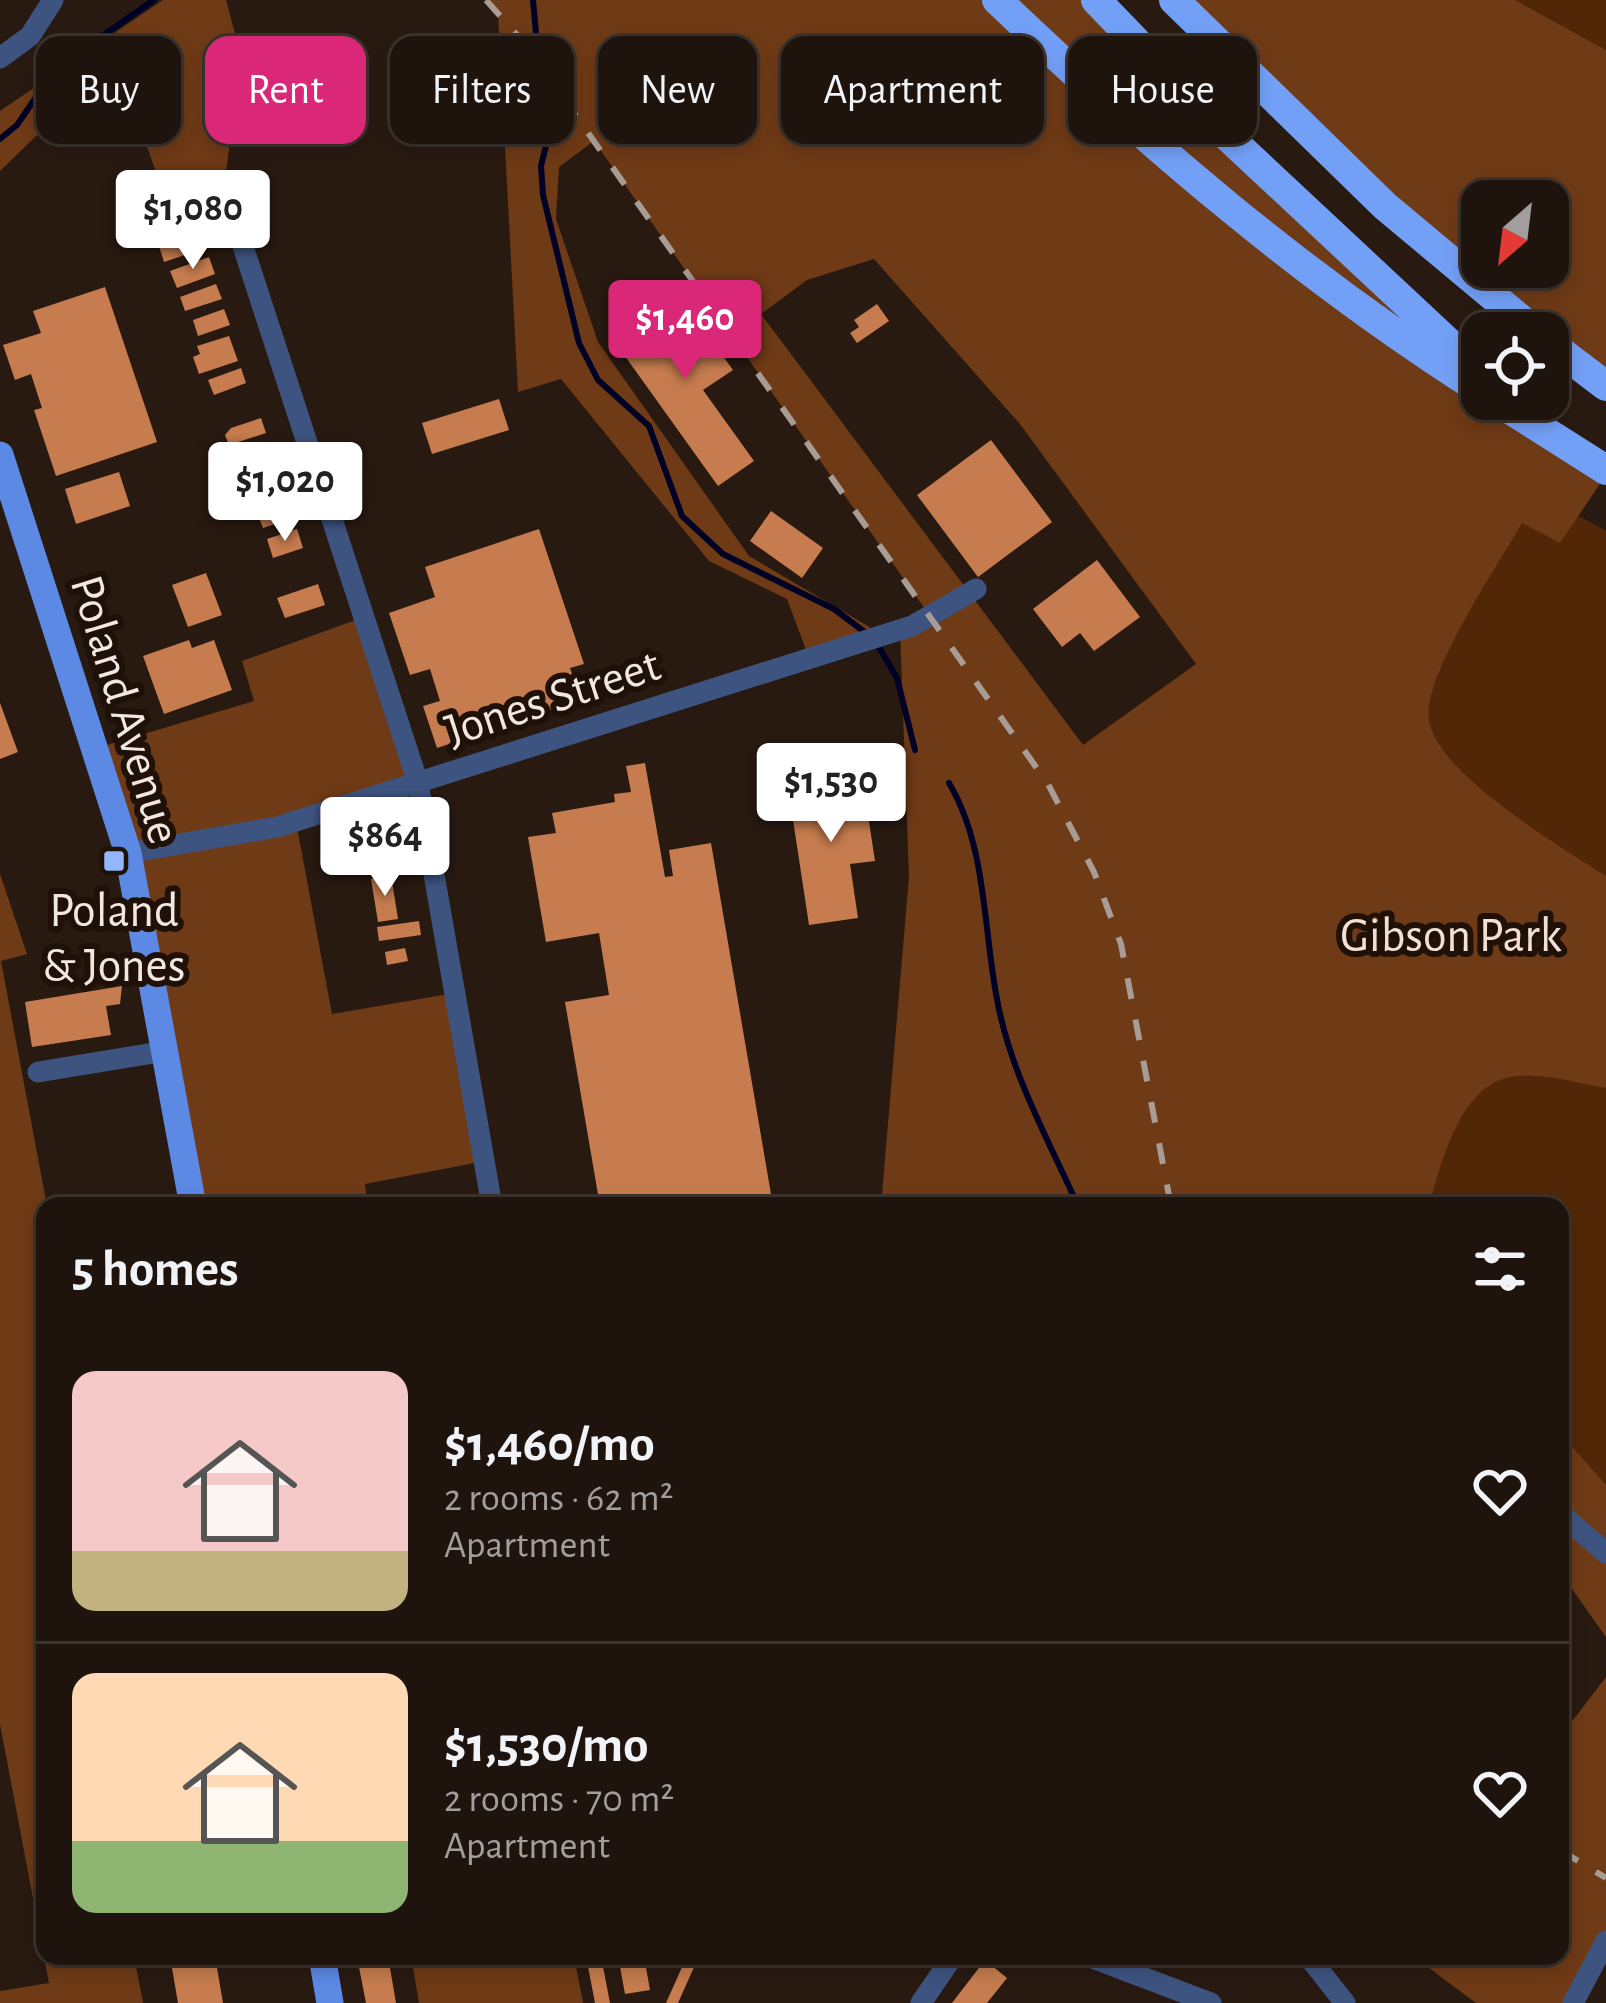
<!DOCTYPE html>
<html lang="en">
<head>
<meta charset="utf-8">
<style>
	body { margin:0; font-family:"Alegreya Sans",sans-serif; background:#271d16; color:#f1f3f6; height:100vh; display:flex; flex-direction:column; font-size:45px; white-space:nowrap }
	* { box-sizing:border-box; margin:0 }
	p { font-size:39px; color:#a19e9d }
	.icon { flex:none; width:66px; height:66px; fill:none; stroke:currentColor; stroke-width:2; stroke-linecap:round; stroke-linejoin:round }
	.map { position:relative; flex:1; overflow:hidden }
	.drawer { position:absolute; left:36px; top:1197px; width:1533px; height:768px; display:flex; flex-direction:column; background:#1f140d; border-radius:24px; box-shadow:0 6px 18px #0003,0 0 0 3px #3c332e }
	.drawer>* { flex:none }
	.top-card { position:absolute; left:36px; top:36px; width:1536px; height:108px; display:flex; gap:24px }
	.needle { width:78px; rotate:208deg }
	.controls { position:absolute; left:1461px; top:180px; display:grid; gap:24px }
	.controls a { display:grid; place-items:center; width:108px; height:108px; border-radius:24px; background:#1f140d; box-shadow:0 6px 18px #0003,0 0 0 3px #3c332e; font-size:60px }
	.price { position:absolute; translate:-50% -102px; padding:0 27px; border-radius:12px; background:#fff; color:#222; font-size:39px; line-height:78px; filter:drop-shadow(0 3px 6px #0008) }
	.price::after { content:''; position:absolute; left:50%; top:72px; width:36px; height:27px; margin-left:-18px; background:inherit; clip-path:polygon(0 0,100% 0,50% 100%) }
	.price.on { background:#db2777; color:#fff }
	ul { padding:0; list-style:none }
	li { display:flex; align-items:center; gap:36px; height:300px; padding:0 36px }
	li+li { border-top:3px solid #3c332e }
	li span { display:grid; place-items:center; flex:none; width:336px; height:240px; border-radius:24px; color:#555 }
	li>.icon { margin-inline-start:auto }
	span .icon { width:144px; height:144px; fill:#fffc; stroke-width:1 }
	li b { font-size:51px }
	h2 { display:flex; justify-content:space-between; align-items:center; height:144px; padding:0 36px; font-size:51px }
	.chip { padding:0 42px; border-radius:24px; background:#1f140d; box-shadow:0 6px 18px #0003,0 0 0 3px #3c332e; font-size:42px; line-height:108px }
	.chip.on { background:#db2777; color:#fff }
	.map>svg:first-child { display:block }
	.green { fill:#522707 }
	.forest { fill:#6f3a16; fill-rule:evenodd }
	.lines { fill:none; stroke-linecap:round; stroke-linejoin:round }
	.stream { stroke:#000027; stroke-width:6 }
	.building { fill:#c67c4e }
	.minor { stroke:#3e5480; stroke-width:21 }
	.major { stroke:#5b89e4; stroke-width:27 }
	.highway { stroke:#73a0f7; stroke-width:30 }
	.rail { stroke:#a89d96; stroke-width:6; stroke-dasharray:21 21; stroke-linecap:butt }
	.poi-dot { fill:#92b7fd; stroke:#1f1108; stroke-width:4.5 }
	.labels { text-anchor:middle; stroke-width:12; stroke-linejoin:round; paint-order:stroke }
	.street-label { font-size:48px; fill:#f2e8e2; stroke:#1f1108 }
	.poi-label { font-size:48px; fill:#f2e8e2; stroke:#1f1108 }
	.park-label { font-size:48px; fill:#f4dfd3; stroke:#1f1108 }
</style>
</head>
<body>
<div class="map">
<svg width="1606" height="2003" viewBox="0 0 1606 2003">
	<rect width="100%" height="100%" fill="#291a11"/>
	<path class="green" d="M 1515,0 L 1606,0 L 1606,50 Z
		M 1512,479 L 1606,531 L 1606,1532 L 1560,1478 L 1560,1206 L 1367,1206 L 1293,905 Z"/>
	<path class="forest" d="M 163,0 L 226,0 L 241,56 L 224,188 L 168,208 L 148,149 L 116,109 L 72,101 L 0,171 L 0,111 Z
		M 486,0 L 1096,0 L 1482,374 L 1606,475 L 1560,543 L 1522,523 C 1499,564 1421,678 1429,721 C 1439,775 1560,846 1606,876 L 1606,1088 C 1575,1083 1534,1069 1503,1079 C 1458,1093 1440,1167 1429,1206 L 1331,1206 L 1326,1196 L 1306,1206 L 881,1206 L 909,877 L 900,629 L 930,616 L 594,141 L 559,167 L 556,219 L 598,342 L 749,556 L 883,635 L 809,658 L 787,599 L 709,561 L 561,379 L 518,392 L 498,13 ZM 874,259 L 1020,424 L 1196,664 L 1083,745 L 761,314 L 807,280 Z
		M 1174,0 L 1515,0 L 1606,50 L 1606,386 ZM 1482,201 L 1548,201 L 1548,267 L 1482,267 Z
		M 364,617 L 418,783 L 296,822 L 332,1014 L 455,993 L 485,1161 L 365,1184 L 368,1206 L 193,1206 L 94,749 L 254,701 L 242,661 Z
		M 0,874 L 27,954 L 1,961 L 47,1206 L 45,1956 L 134,1956 L 143,2003 L 0,2003 L 0,1991 L 49,1983 L 0,1724 Z
		M 1560,1433 L 1606,1485 L 1606,1637 L 1560,1572 Z
		M 1606,1677 L 1606,1943 L 1573,2003 L 1476,2003 L 1413,1956 L 1560,1956 L 1560,1737 Z
		M 411,1956 L 574,1956 L 583,2003 L 419,2003 Z"/>
	<g class="lines">
		<path class="stream" d="M 533,0 L 542,100 L 550,129 L 541,166 L 543,195 L 579,343 L 598,380 L 649,426 L 682,516 L 723,554 L 834,609 L 866,633
			M 0,139 L 17,125 L 56,68 L 154,0
			M 876,642 L 897,678 L 915,750
			M 949,783 C 987,847 983,928 997,999 C 1010,1072 1048,1139 1078,1206"/>
	</g>
	<path class="building" d="M 201,233 L 206,248 L 164,262 L 159,246 Z
		M 209,257 L 215,274 L 177,288 L 170,271 Z
		M 216,284 L 222,299 L 185,311 L 180,297 Z
		M 105,287 L 157,442 L 56,476 L 34,410 L 42,408 L 31,374 L 15,380 L 3,345 L 41,333 L 33,311 Z
		M 677,292 L 733,370 L 703,390 L 754,461 L 718,486 L 612,338 Z
		M 877,304 L 889,321 L 857,343 L 850,333 L 859,327 L 854,320 Z
		M 224,309 L 230,325 L 198,336 L 193,320 Z
		M 229,336 L 238,361 L 199,374 L 193,357 L 200,354 L 197,346 Z
		M 241,368 L 246,383 L 214,395 L 208,380 Z
		M 499,399 L 509,430 L 432,454 L 422,423 Z
		M 261,418 L 266,433 L 229,445 L 225,435 L 231,428 Z
		M 991,440 L 1052,522 L 978,577 L 917,495 Z
		M 273,442 L 279,459 L 245,471 L 240,454 Z
		M 119,472 L 130,506 L 76,524 L 65,489 Z
		M 279,493 L 289,519 L 263,528 L 253,502 Z
		M 771,511 L 823,548 L 802,578 L 750,541 Z
		M 297,529 L 303,548 L 273,558 L 267,539 Z
		M 539,529 L 584,664 L 570,668 L 581,700 L 437,748 L 423,706 L 440,701 L 430,669 L 410,675 L 389,613 L 435,597 L 425,567 Z
		M 1097,560 L 1140,617 L 1094,651 L 1080,633 L 1062,647 L 1033,609 Z
		M 206,573 L 222,615 L 188,627 L 172,585 Z
		M 318,584 L 325,605 L 285,618 L 277,598 Z
		M 189,640 L 192,648 L 214,640 L 232,690 L 164,714 L 143,656 Z
		M 0,703 L 18,752 L 0,759 Z
		M 645,763 L 665,877 L 673,876 L 669,850 L 711,843 L 773,1206 L 600,1206 L 565,1002 L 609,995 L 599,933 L 546,942 L 528,837 L 556,833 L 552,813 L 615,802 L 614,794 L 631,792 L 626,766 Z
		M 862,776 L 875,861 L 850,864 L 858,918 L 809,925 L 788,787 Z
		M 393,829 L 395,840 L 405,839 L 408,856 L 377,861 L 372,832 Z
		M 391,875 L 398,919 L 378,922 L 371,879 Z
		M 419,921 L 421,935 L 379,941 L 377,927 Z
		M 405,948 L 408,961 L 387,965 L 385,952 Z
		M 122,986 L 120,1004 L 106,1006 L 111,1035 L 32,1047 L 25,1002 Z
		M 170,1956 L 215,1956 L 223,2003 L 178,2003 Z
		M 586,1956 L 601,1956 L 610,2003 L 595,2003 Z
		M 618,1956 L 644,1956 L 650,1990 L 625,1994 Z
		M 687,1956 L 699,1956 L 678,2003 L 666,2003 Z
		M 985,1960 L 1007,1978 L 987,2003 L 952,2003 Z
		M 389,1962 L 396,2003 L 366,2003 L 359,1967 Z"/>
	<g class="lines">
		<path class="minor" d="M 0,58 L 30,36 L 53,0
			M 224,188 L 418,783 L 492,1206
			M 128,853 L 277,827 L 912,626 L 976,589
			M 38,1072 L 166,1051
			M 1330,1206 L 1331,1206
			M 1560,1513 L 1606,1553
			M 1087,1956 L 1211,2003
			M 1308,1956 L 1345,2003
			M 921,2003 L 953,1956
			M 1573,2003 L 1606,1941"/>
		<path class="major" d="M 0,455 L 128,853 L 193,1206
			M 322,1956 L 330,2003"/>
		<path class="highway" d="M 997,0 C 1149,145 1304,278 1482,391
			M 1096,0 L 1225,134 L 1482,374
			M 1174,0 L 1385,206 L 1537,333
			M 1548,342 L 1606,386
			M 1494,399 L 1606,470"/>
		<path class="rail" d="M 486,0 L 526,45 L 1048,784 L 1094,872 L 1121,944 L 1171,1206
			M 1560,1850 L 1606,1878"/>
	</g>
	<rect class="poi-dot" x="102" y="849" width="24" height="24" rx="6"/>
	<g class="labels">
		<g class="street-label">
			<text transform="translate(552 696) rotate(-18)" y="17">Jones Street</text>
			<text transform="translate(127 709) rotate(73)" y="17">Poland Avenue</text>
		</g>
		<g class="poi-label">
			<text x="114" y="926">Poland<tspan x="114" dy="55">&amp; Jones</tspan></text>
		</g>
		<g class="park-label">
			<text x="1451" y="951">Gibson Park</text>
		</g>
	</g>
</svg>
<div class="controls">
<a><svg class="needle" viewBox="-14 -14 28 28"><path d="M0-13l5 13h-10z" fill="#e53935"/><path d="M0 13l5-13h-10z" fill="#a19e9d"/></svg></a>
<a><svg class="icon" aria-label="locate" viewBox="0 0 24 24"><circle cx="12" cy="12" r="6"/><path d="M12 2v4M12 18v4M2 12h4M18 12h4"/></svg></a>
</div>
<b class="price" style="left:193px;top:272px">$1,080</b>
<b class="price on" style="left:685px;top:382px">$1,460</b>
<b class="price" style="left:285px;top:544px">$1,020</b>
<b class="price" style="left:831px;top:845px">$1,530</b>
<b class="price" style="left:385px;top:899px">$864</b>
<div class="top-card">
<a class="chip">Buy</a>
<a class="chip on">Rent</a>
<a class="chip">Filters</a>
<a class="chip">New</a>
<a class="chip">Apartment</a>
<a class="chip">House</a>
</div>
<section class="drawer">
<h2>5 homes<svg class="icon" aria-label="filters" viewBox="0 0 24 24"><path d="M4 7h16M4 17h16"/><circle cx="9" cy="7" r="2"/><circle cx="15" cy="17" r="2"/></svg></h2>
<ul>
<li><span style="background:linear-gradient(#f6c9c9 75%,#c2b280 0)"><svg class="icon" aria-label="home" viewBox="0 0 24 24"><path d="M3 11l9-7 9 7M6 9v11h12V9"/></svg></span><div><b>$1,460/mo</b><p>2 rooms · 62 m²</p><p>Apartment</p></div><svg class="icon" aria-label="heart" viewBox="0 0 24 24"><path d="M12 20l-8-8c-3-5 5-10 8-4 3-6 11-1 8 4z"/></svg></li>
<li><span style="background:linear-gradient(#ffd9b3 70%,#8fb573 0)"><svg class="icon" aria-label="home" viewBox="0 0 24 24"><path d="M3 11l9-7 9 7M6 9v11h12V9"/></svg></span><div><b>$1,530/mo</b><p>2 rooms · 70 m²</p><p>Apartment</p></div><svg class="icon" aria-label="heart" viewBox="0 0 24 24"><path d="M12 20l-8-8c-3-5 5-10 8-4 3-6 11-1 8 4z"/></svg></li>
</ul>
</section>
</div>
</body>
</html>
